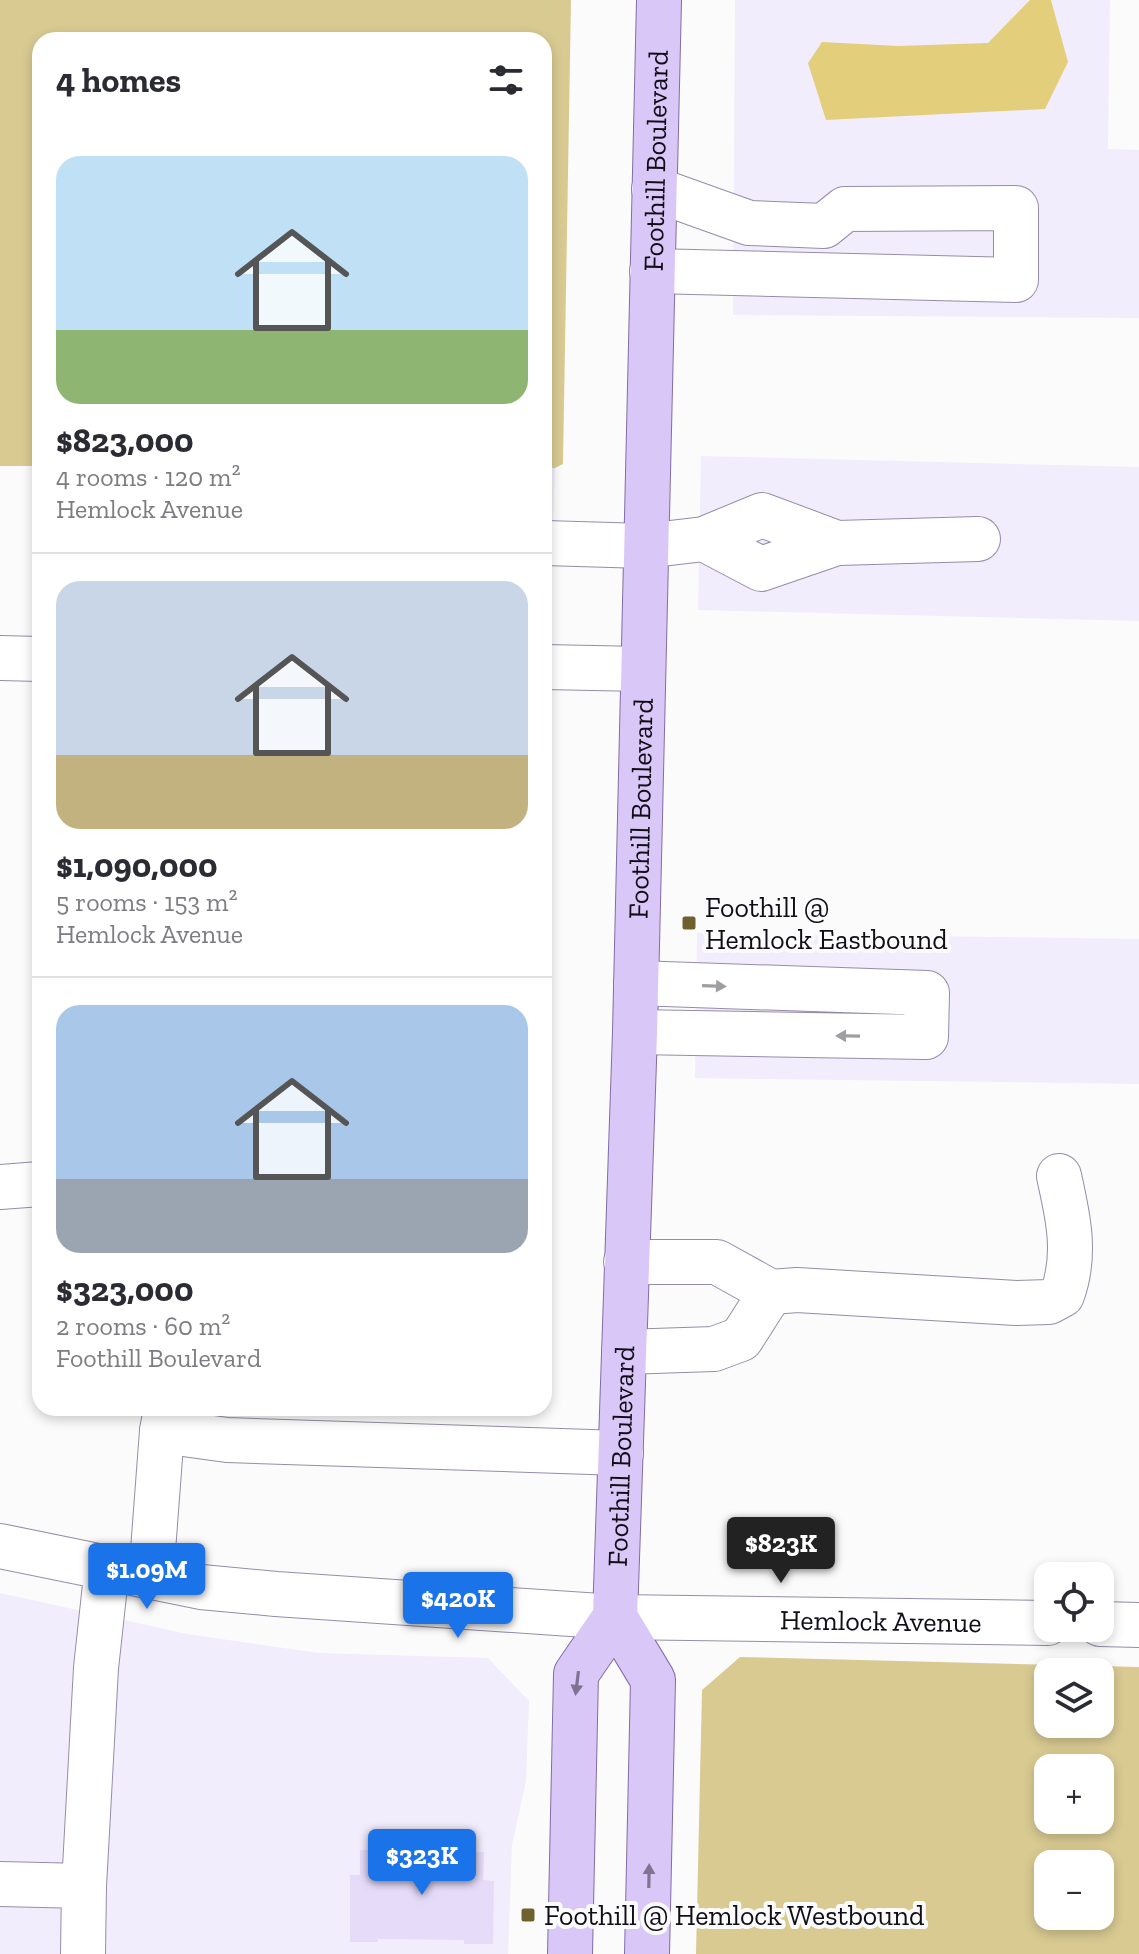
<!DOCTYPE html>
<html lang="en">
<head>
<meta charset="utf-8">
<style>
	body { margin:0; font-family:"Zilla Slab",serif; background:#f7f7f7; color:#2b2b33; height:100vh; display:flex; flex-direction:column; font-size:30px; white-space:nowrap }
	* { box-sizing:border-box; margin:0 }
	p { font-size:26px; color:#7c7c81 }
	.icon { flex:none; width:44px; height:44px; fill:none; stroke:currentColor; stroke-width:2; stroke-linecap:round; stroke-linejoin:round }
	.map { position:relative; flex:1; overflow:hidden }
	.sheet { position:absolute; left:32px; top:32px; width:520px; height:1384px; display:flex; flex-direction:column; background:#fff; border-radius:24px; box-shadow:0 4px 12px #0003 }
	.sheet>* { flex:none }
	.buttons { position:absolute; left:1034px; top:1562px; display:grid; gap:16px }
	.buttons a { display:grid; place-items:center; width:80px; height:80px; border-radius:16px; background:#fff; box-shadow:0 4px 12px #0003; font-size:40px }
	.price { position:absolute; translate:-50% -68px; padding:0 18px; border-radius:8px; background:#1a73e8; color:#fff; font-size:26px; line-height:52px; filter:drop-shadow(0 2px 4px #0008) }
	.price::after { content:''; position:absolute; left:50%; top:48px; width:24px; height:18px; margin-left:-12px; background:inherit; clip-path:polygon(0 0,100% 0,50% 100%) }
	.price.active { background:#222; color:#fff }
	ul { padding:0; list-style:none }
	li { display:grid; align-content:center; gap:16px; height:424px; padding:0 24px }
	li+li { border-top:2px solid #e1e1e2 }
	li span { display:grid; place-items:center; height:248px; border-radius:24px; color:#555 }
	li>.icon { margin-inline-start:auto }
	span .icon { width:144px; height:144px; fill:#fffc; stroke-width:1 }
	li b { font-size:34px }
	h2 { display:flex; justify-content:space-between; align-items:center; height:96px; padding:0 24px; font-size:34px }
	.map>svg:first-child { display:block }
	.built { fill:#f2edfc }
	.green { fill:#d9ca92; fill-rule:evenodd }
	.water { fill:#e3ce7b }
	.building { fill:#e6dcfa }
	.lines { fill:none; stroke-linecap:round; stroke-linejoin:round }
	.minor-casing { stroke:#968ca8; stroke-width:46 }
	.major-casing { stroke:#826da6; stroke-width:46 }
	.minor { stroke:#fff; stroke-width:44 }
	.major { stroke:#d9c7f8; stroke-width:44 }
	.oneway { fill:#9f9ea2 }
	.oneway2 { fill:#7f7392 }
	.poi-dot { fill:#6e612e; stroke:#fbfbfb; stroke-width:3 }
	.labels { text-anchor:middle; stroke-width:8; stroke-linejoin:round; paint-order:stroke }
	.street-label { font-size:28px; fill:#100d16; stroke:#fbfbfb }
	.poi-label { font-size:28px; fill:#100d16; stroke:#fbfbfb; text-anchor:start }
</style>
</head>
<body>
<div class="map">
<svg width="1139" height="1954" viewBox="0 0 1139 1954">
	<rect width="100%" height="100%" fill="#fbfbfb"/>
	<path class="built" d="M 735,0 L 1110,0 L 1108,149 L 1139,150 L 1139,318 L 733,315 Z
		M 701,456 L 1139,467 L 1139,621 L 698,610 Z
		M 544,468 L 555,468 L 550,613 L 544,613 Z
		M 697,933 L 1139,939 L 1139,1084 L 695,1078 Z
		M 0,1593 L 187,1634 L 319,1653 L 488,1658 L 529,1701 L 526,1781 L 512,1845 L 508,1954 L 0,1954 Z"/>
	<path class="green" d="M 0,0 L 571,0 L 563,464 L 555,468 L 544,468 L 544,40 L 40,40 L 40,466 L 0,466 Z
		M 740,1657 L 1139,1667 L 1139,1954 L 696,1954 L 702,1690 ZM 1048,1672 L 1100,1672 L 1100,1724 L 1048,1724 ZM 1048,1768 L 1100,1768 L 1100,1820 L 1048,1820 ZM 1048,1864 L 1100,1864 L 1100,1916 L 1048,1916 Z"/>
	<path class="water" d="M 1030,0 L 1051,0 L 1068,62 L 1045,109 L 826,120 L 808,63 L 822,42 L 898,46 L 988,43 Z"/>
	<path class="building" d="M 360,1850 L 484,1852 L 483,1880 L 494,1881 L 493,1944 L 464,1944 L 464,1940 L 378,1939 L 378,1942 L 350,1942 L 350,1875 L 360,1875 Z"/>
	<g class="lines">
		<g class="minor-casing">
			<g id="minor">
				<path d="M 652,271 L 1016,280 L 1016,208 L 845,209 L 824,226 L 749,223 L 654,189"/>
				<path d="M 704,539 L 761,569 L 837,543 L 978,539"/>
				<path d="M 544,543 L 645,546 L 704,539 L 762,515 L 837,543"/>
				<path d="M 0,658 L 40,659"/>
				<path d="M 544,667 L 642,669"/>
				<path d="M 635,1032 L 926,1037 L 927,993 L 636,983"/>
				<path d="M 0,1187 L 40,1184"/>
				<path d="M 626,1262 L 717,1262 L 771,1292 L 797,1290 L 1016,1303 L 1049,1302 L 1062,1295 C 1077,1255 1068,1216 1059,1176"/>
				<path d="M 624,1352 L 714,1349 L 741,1339 L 771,1292"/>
				<path d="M 162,1431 L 227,1440 L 621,1453"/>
				<path id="s1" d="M 0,1546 L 201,1587 L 276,1594 L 615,1617 L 1048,1623"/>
				<path d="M 151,1577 L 162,1431 L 166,1408"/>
				<path d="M 1100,1624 L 1139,1625"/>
				<path d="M 0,1884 L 84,1886 L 83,1954"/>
				<path d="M 84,1886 L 96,1668 L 107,1567"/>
			</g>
		</g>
		<g class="major-casing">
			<g id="major">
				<path d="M 615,1617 L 653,1680 L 647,1954"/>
				<path id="s2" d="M 570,1954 L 576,1674 L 615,1617 L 635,1032 L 659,0"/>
			</g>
		</g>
		<use href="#minor" class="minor"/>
		<use href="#major" class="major"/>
	</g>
	<defs><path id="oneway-solid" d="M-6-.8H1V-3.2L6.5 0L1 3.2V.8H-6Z" transform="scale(2)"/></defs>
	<g class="oneway">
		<use href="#oneway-solid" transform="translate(714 986) rotate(2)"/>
		<use href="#oneway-solid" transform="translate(848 1036) rotate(-179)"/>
	</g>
	<g class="oneway2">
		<use href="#oneway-solid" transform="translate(577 1683) rotate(97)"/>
		<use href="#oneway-solid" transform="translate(649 1876) rotate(-89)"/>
	</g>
	<g class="poi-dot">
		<rect x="681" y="915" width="16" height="16" rx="4"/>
		<rect x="520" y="1907" width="16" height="16" rx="4"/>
	</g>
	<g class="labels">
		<g class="street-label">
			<text dy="10" stroke="none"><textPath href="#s2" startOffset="1806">Foothill Boulevard</textPath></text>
			<text dy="10" stroke="none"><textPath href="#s2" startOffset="1158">Foothill Boulevard</textPath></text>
			<text dy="10" stroke="none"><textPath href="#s2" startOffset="510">Foothill Boulevard</textPath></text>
			<text dy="10" stroke="none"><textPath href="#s1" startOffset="886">Hemlock Avenue</textPath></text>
		</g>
		<g class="poi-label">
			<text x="705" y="917">Foothill @<tspan x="705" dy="32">Hemlock Eastbound</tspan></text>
			<text x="544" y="1925">Foothill @ Hemlock Westbound</text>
		</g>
	</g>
</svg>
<div class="buttons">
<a><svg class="icon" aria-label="locate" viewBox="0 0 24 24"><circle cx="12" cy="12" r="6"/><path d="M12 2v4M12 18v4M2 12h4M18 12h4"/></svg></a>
<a><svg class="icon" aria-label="layers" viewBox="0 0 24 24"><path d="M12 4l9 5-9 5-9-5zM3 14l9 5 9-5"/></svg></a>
<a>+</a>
<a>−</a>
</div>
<b class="price active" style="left:781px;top:1585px">$823K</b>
<b class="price" style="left:147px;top:1611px">$1.09M</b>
<b class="price" style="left:458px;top:1640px">$420K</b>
<b class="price" style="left:422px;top:1897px">$323K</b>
<section class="sheet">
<h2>4 homes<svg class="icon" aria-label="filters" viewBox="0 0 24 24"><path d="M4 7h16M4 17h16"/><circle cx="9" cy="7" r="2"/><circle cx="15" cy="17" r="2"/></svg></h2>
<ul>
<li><span style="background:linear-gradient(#bfe0f5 70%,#8fb573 0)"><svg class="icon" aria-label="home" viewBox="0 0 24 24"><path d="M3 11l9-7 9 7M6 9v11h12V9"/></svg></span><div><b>$823,000</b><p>4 rooms · 120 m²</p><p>Hemlock Avenue</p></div></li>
<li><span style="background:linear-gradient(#c9d6e8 70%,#c2b280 0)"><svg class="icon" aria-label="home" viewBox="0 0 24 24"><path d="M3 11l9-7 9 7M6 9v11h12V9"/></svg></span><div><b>$1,090,000</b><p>5 rooms · 153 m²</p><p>Hemlock Avenue</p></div></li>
<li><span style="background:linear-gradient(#a9c7e8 70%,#9aa5b1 0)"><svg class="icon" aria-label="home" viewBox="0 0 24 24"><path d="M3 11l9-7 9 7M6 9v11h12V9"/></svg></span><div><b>$323,000</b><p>2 rooms · 60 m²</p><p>Foothill Boulevard</p></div></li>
</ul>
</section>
</div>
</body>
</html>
